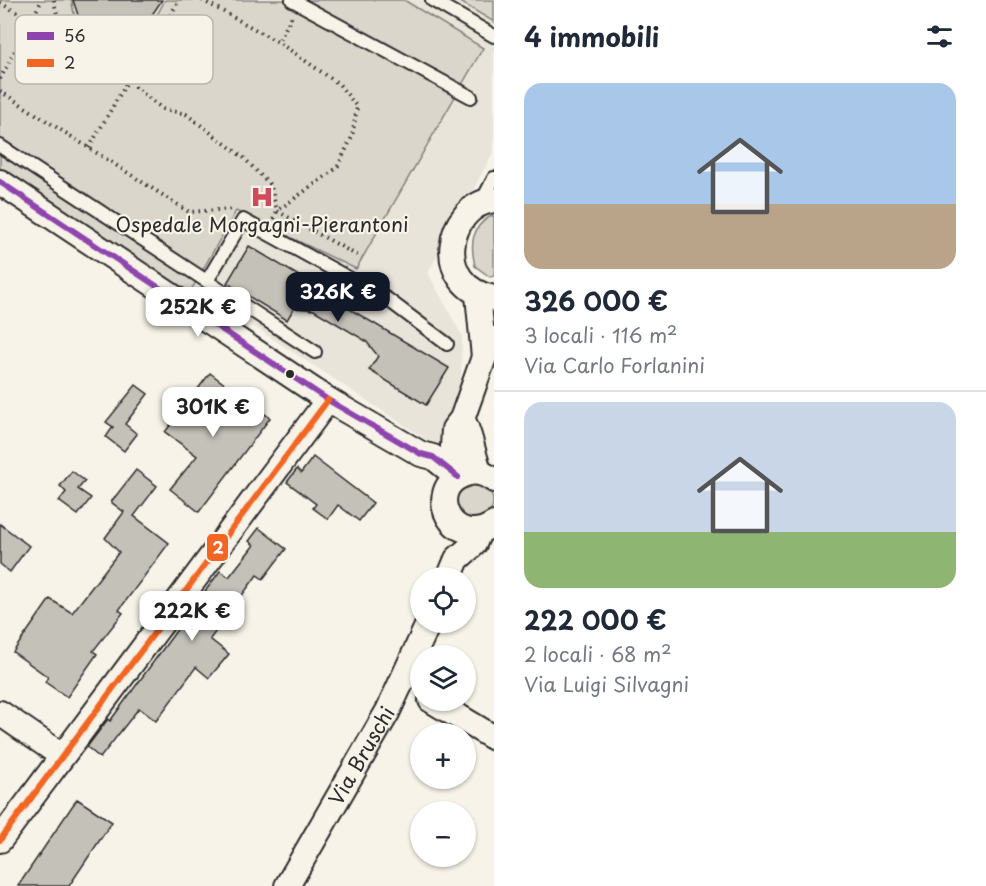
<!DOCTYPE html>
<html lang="it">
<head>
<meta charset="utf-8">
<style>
	body { margin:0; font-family:"Playpen Sans",sans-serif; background:#f6f6f7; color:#1f2937; height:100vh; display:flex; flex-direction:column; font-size:22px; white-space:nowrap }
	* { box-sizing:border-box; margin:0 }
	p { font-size:20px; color:#747a83 }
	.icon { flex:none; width:33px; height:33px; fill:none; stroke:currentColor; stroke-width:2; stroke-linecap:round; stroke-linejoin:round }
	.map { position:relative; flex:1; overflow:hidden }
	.side { display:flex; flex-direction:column; background:#fff; width:492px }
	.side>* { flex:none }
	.fabs { position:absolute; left:410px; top:567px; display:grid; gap:12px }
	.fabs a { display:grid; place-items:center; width:66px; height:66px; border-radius:50%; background:#fff; box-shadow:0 2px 4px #0004; font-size:30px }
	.price { position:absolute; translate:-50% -51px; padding:0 14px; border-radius:12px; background:#fff; color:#222; font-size:20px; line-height:39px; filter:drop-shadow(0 2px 3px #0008) }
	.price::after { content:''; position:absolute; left:50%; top:36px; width:18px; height:14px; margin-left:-9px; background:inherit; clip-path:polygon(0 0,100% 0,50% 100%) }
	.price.on { background:#111827; color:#fff }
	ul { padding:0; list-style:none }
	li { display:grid; align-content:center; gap:12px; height:318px; padding:0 30px }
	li+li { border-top:2px solid #e0e1e3 }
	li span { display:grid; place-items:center; height:186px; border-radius:18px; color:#555 }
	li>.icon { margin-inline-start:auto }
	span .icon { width:108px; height:108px; fill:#fffc; stroke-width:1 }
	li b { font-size:26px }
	h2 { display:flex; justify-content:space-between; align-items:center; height:72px; padding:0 30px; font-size:26px }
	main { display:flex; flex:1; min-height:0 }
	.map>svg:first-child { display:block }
	.built { fill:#e8e4da }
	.green { fill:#dad6cc; stroke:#82807c; stroke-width:1.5 }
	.building { fill:#c4c1b9; stroke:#2b2b2b; stroke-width:1.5 }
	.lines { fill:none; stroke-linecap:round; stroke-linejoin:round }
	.lane-casing { stroke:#2b2b2b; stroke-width:16 }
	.street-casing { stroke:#2b2b2b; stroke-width:28 }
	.path { stroke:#2b2b2b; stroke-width:4; stroke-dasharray:1.5 4.5; stroke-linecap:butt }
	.lane { stroke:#f7f3e8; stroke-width:12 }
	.street { stroke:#f7f3e8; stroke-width:24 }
	.bus-1-casing { stroke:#f7f3e8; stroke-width:10 }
	.bus-2-casing { stroke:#f7f3e8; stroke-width:10 }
	.bus-1 { stroke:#8e44ad; stroke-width:6 }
	.bus-2 { stroke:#f26522; stroke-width:6 }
	.bus-dot { fill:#2b2b2b; stroke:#f7f3e8; stroke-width:2 }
	.labels { text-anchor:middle; stroke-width:4.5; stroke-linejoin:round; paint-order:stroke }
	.poi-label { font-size:20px; fill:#2b2b2b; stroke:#f7f3e8 }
	.street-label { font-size:20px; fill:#2b2b2b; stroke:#f7f3e8 }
	.key { fill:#f7f3e8; stroke:#bab7af; stroke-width:1.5 }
	.key-label { font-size:16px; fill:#2b2b2b }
	.line-badge { stroke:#f7f3e8; stroke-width:2 }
	.badge-label { font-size:16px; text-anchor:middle; font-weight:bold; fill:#fff }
</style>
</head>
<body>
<main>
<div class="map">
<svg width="494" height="886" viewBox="0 0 494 886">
	<rect width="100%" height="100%" fill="#f7f3e8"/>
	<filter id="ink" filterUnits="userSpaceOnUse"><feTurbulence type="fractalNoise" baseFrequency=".0167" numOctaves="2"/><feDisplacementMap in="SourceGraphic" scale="12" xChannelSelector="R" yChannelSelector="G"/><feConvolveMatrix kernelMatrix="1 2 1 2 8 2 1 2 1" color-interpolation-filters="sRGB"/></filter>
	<g filter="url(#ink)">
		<path class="built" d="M 0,0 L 494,0 L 494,151 L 428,273 L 462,336 L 459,461 L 111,233 Z"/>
		<path class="green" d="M 0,0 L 72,0 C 73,42 119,58 148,28 C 155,21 160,9 165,0 L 404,0 L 483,48 L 356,269 L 236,211 L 189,294 L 0,170 Z
			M 457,0 L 494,0 L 494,22 Z
			M 491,216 L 494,216 L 494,276 L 490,277 L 475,266 C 470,245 471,227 491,216 Z
			M455 502a19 19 0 1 1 38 0a19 19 0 1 1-38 0Z"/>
		<path class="building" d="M 73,0 L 162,0 L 141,31 L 131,37 L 117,40 L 105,40 L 92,35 L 80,21 Z
			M 249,246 L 319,288 L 321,292 L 449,368 L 426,405 L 369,370 L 378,356 L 366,341 L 314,310 L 294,308 L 287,320 L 227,283 Z
			M 210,373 L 270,418 L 199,512 L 170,489 L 197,456 L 165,432 Z
			M 136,385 L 148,394 L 125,424 L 137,434 L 124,451 L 106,437 L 113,427 L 106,422 Z
			M 313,457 L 373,503 L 359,521 L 338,505 L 328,519 L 313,508 L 316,504 L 287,482 L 297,469 L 301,473 Z
			M 136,470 L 157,486 L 134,516 L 169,543 L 119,610 L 123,613 L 93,651 L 97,654 L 67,697 L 45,682 L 48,677 L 13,652 L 50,599 L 72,613 L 119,552 L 105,538 L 124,512 L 111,502 Z
			M 72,471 L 85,481 L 78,489 L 91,498 L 78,515 L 59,501 L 66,492 L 60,486 Z
			M 0,524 L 29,546 L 10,572 L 0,564 Z
			M 259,528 L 286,549 L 263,579 L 257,575 L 210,639 L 229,654 L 209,678 L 196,667 L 156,721 L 139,708 L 100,758 L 87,747 L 108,719 L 110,721 L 220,571 L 229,577 L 254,545 L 249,541 Z
			M 77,799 L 112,822 L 69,886 L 18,886 Z"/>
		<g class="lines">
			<g class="lane-casing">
				<path id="lane" d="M 292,0 L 471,97
					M 432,0 L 494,36
					M 0,146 L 315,352
					M 482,201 L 494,178
					M 207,281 L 243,220 L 387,299 L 447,344"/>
			</g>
			<g class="street-casing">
				<g id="street">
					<path d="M 0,182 L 328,400 L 421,454 L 433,457 L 458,477"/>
					<path d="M 494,200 C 446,205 431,287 494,298"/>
					<path d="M 478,295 L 484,357"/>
					<path d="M 462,419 C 470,431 473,456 480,473"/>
					<path d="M 460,475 L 453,447 L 454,429 L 462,419 L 484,357 L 494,339"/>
					<path d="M 494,480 C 484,473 475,470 463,475 C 424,489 451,552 494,524"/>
					<path d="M 449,578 L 457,559 L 474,544 L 479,532"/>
					<path d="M 431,700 L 494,738"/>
					<path d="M 0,713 L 61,755"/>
					<path d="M 0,840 L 328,400"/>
					<path id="s1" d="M 287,886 L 388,711 L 429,622"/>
				</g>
			</g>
			<path class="path" d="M 54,0 L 57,15 L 70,40
				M 202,0 L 278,42 L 292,16
				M 0,3 L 119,68 L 135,68 L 146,58 L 179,0
				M 135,68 L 135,87 L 163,109 L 186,114 L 244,158 L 271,186 L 277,211 L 360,257
				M 0,79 L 42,0
				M 0,91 L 189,212 L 232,209
				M 89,148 L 135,68
				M 274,219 L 277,211 L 337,168 L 352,137 L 357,107 L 339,84 L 278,42"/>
			<use href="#lane" class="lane"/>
			<use href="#street" class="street"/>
			<g class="bus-1-casing">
				<path id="bus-1" d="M 0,182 L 328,400 L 421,454 L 433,457 L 458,477"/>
			</g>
			<g class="bus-2-casing">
				<path id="bus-2" d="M 0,840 L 328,400"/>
			</g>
			<use href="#bus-1" class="bus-1"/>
			<use href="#bus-2" class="bus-2"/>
		</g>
	</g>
	<defs>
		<g id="hospital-bare" transform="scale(1.8)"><path d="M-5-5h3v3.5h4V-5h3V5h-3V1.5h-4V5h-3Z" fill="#d1495b" stroke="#f7f3e8" stroke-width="2.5" paint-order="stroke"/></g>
	</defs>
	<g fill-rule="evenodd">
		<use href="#hospital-bare" x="262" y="197"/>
	</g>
	<circle class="bus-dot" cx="290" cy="374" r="5"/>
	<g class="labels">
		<g class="poi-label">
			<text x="262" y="232">Ospedale Morgagni-Pierantoni</text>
		</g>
		<g class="street-label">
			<text dy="7" stroke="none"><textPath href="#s1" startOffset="150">Via Bruschi</textPath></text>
		</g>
	</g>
	<rect x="15" y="15" width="198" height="69" rx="9" class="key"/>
	<rect x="27" y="32" width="27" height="8" fill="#8e44ad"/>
	<rect x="27" y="59" width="27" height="8" fill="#f26522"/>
	<g class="key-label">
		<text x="64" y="42">56</text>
		<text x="64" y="69">2</text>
	</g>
	<rect class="line-badge" x="206" y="533" width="23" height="29" rx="6" fill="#f26522"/>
	<g class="badge-label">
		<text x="218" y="554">2</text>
	</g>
</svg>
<div class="fabs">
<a><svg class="icon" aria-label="locate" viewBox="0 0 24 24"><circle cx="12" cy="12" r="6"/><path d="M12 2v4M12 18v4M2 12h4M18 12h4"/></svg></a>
<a><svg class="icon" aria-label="layers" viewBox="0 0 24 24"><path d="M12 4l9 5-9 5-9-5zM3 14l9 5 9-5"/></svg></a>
<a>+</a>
<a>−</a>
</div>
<b class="price on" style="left:338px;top:323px">326K €</b>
<b class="price" style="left:198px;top:338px">252K €</b>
<b class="price" style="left:213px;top:438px">301K €</b>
<b class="price" style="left:192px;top:642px">222K €</b>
</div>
<section class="side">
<h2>4 immobili<svg class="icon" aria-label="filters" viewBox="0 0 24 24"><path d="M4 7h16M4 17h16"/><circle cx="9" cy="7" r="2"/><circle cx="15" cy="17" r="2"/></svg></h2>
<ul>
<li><span style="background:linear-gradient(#a9c7e8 65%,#b9a48a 0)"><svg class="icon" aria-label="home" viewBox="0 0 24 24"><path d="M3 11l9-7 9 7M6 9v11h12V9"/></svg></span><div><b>326 000 €</b><p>3 locali · 116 m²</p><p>Via Carlo Forlanini</p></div></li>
<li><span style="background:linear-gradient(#c9d6e8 70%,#8fb573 0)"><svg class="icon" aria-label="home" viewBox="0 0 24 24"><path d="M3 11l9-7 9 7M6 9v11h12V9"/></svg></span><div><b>222 000 €</b><p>2 locali · 68 m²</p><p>Via Luigi Silvagni</p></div></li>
</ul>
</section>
</main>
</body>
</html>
